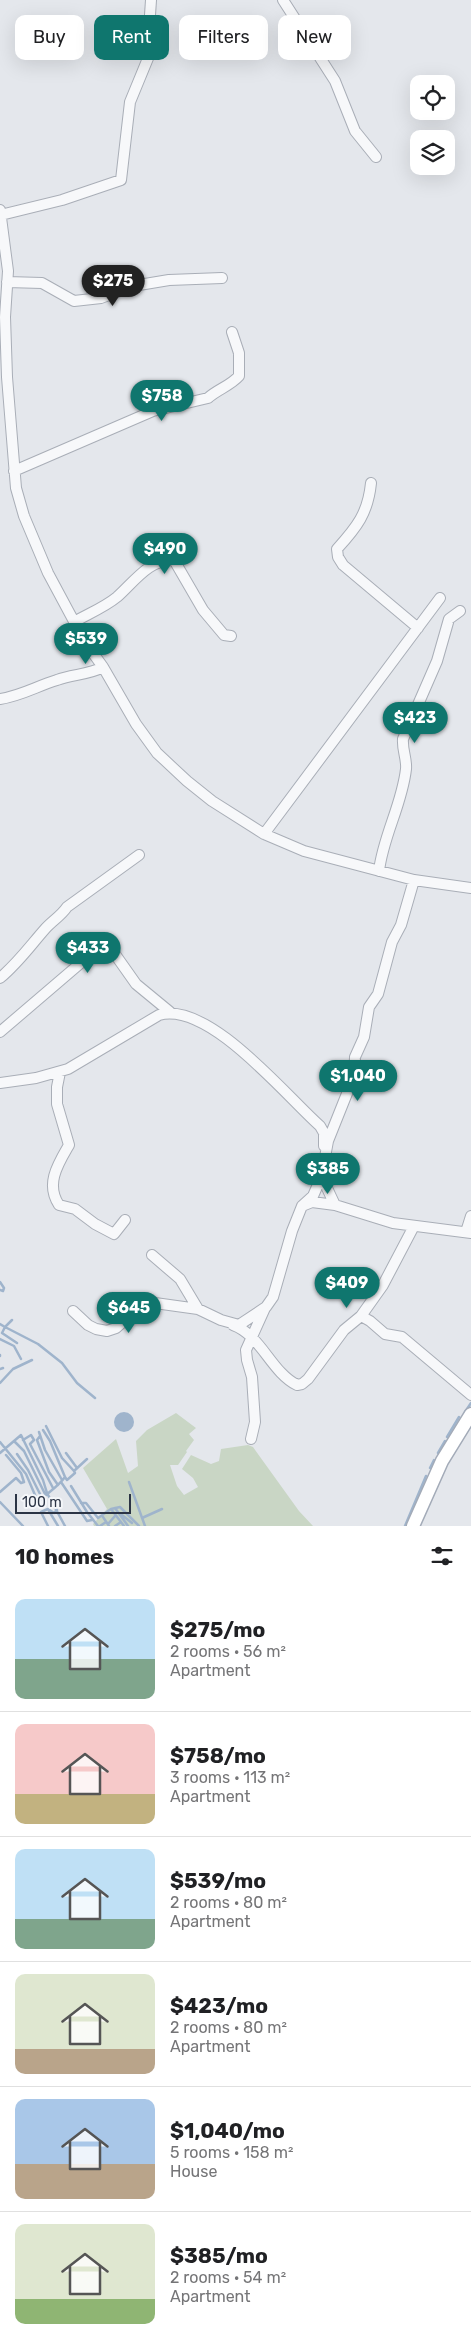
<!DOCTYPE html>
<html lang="en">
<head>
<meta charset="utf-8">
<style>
	body { margin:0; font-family:Rubik,sans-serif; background:#f2f2f2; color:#202124; height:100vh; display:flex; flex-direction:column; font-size:19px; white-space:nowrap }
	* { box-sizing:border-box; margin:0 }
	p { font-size:16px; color:#757577 }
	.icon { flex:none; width:28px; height:28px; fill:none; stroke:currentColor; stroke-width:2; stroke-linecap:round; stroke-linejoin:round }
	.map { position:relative; height:1526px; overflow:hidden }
	.sheet { display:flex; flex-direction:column; background:#fff; flex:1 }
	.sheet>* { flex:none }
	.top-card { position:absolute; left:15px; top:15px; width:441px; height:45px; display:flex; gap:10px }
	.controls { position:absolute; left:410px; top:75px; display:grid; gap:10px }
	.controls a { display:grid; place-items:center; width:45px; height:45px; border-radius:10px; background:#fff; box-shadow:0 5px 20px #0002; font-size:25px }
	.scale { position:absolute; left:15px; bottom:12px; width:116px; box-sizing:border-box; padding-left:5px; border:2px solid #2b3445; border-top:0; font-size:14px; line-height:18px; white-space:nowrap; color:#2b3445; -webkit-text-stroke:4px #f4f6f9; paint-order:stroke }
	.price { position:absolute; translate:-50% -42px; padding:0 11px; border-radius:18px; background:#0f766e; color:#fff; font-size:16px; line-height:32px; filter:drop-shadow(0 1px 2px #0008) }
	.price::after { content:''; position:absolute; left:50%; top:30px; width:15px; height:11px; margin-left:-8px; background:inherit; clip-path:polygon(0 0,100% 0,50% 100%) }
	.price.current { background:#222; color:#fff }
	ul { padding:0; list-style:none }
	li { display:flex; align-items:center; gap:15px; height:125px; padding:0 15px }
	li+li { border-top:1px solid #e0e0e0 }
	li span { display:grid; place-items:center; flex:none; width:140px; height:100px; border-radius:10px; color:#555 }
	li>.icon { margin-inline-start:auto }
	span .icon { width:60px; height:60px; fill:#fffc; stroke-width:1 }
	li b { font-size:21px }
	h2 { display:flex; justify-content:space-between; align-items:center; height:60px; padding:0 15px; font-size:21px }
	.chip { padding:0 18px; border-radius:10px; background:#fff; box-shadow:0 5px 20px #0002; font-size:18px; line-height:45px }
	.chip.current { background:#0f766e; color:#fff }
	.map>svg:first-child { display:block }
	.green { fill:#c9d6c5 }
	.water { fill:#9fb4cc }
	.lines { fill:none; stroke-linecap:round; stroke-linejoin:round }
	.stream { stroke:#9fb4cc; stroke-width:2.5 }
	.minor-casing { stroke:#a9aeb7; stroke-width:12 }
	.major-casing { stroke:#a3abb8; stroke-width:15 }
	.minor { stroke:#f7f8fa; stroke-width:10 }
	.major { stroke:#fff; stroke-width:12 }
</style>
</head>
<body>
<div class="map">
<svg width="471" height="1526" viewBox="0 0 471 1526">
	<rect width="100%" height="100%" fill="#e4e7ec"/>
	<path class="green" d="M 176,1413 L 196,1428 L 189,1434 L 194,1440 L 186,1451 L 187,1452 L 178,1465 L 170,1465 L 177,1486 L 184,1495 L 198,1487 L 193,1478 L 182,1469 L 191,1455 L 211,1464 L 219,1461 L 221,1449 L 248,1445 L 253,1447 L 299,1511 L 313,1526 L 94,1526 L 93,1524 L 107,1509 L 83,1468 L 116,1439 L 128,1473 L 138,1466 L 136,1441 L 147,1430 Z"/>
	<path class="water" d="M114 1422a10 10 0 1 1 20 0a10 10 0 1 1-20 0Z"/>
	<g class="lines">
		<path class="stream" d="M 0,1282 L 4,1288 L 3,1291 L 0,1290
			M 0,1324 L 5,1327 L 12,1320
			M 2,1333 L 5,1327 L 38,1344 L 62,1363 L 77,1383 L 95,1398
			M 2,1333 L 17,1343
			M 0,1339 L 14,1346 L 21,1359
			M 0,1355 L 0,1356
			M 0,1369 L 3,1368
			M 0,1383 L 13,1369 L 32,1360
			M 465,1412 L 471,1403
			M 46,1426 L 62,1458 L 74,1471
			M 43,1430 L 50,1441 L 65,1477
			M 39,1432 L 45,1450 L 62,1480
			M 40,1436 L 37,1440 L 49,1472 L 58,1485
			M 447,1437 L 459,1417
			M 23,1440 L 31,1435 L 34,1440 L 30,1444 L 53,1488
			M 0,1442 L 26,1474 L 38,1502 C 47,1493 57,1488 65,1477 L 67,1480 L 75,1473 L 74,1471 L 87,1459
			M 15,1442 L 24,1451 L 45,1494
			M 0,1453 L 21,1435 L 43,1480 L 47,1493 L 65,1526
			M 66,1453 L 77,1468
			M 438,1453 L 445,1441
			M 17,1454 L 28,1470 L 42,1498
			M 430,1468 L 434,1460
			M 61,1482 L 87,1521 L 92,1520
			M 129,1482 L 145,1526
			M 71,1486 L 87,1512 L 98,1526
			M 0,1492 L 16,1478 L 21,1483 L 24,1482 L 21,1473 L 6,1455
			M 0,1502 L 23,1526
			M 81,1503 L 86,1503 L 98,1518 L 111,1509 L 124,1526
			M 115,1508 L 123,1519 L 122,1515 L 132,1523
			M 111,1509 L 120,1507 L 139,1526
			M 49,1511 L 58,1526
			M 103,1517 L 109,1526
			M 142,1518 L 162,1509
			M 123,1519 L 128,1526
			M 108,1524 L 115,1516
			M 48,1526 L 41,1512 L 48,1509 L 54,1513 L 57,1510
			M 100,1526 L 106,1522
			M 115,1526 L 121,1522
			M 405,1526 L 426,1476"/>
		<g class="minor-casing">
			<path id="minor" d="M 283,0 L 335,81 L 355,131 L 376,157
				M 0,210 L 8,271 L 5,317 L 7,377 L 16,488 L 24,516 L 48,573 L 85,642 L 103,667 L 136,724 L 157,753 L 187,781 L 212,801 L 264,834 L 304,851 L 414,880 L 471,888
				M 1,215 L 62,200 L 121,180 L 130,102 L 151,51 L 149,30 L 151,0
				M 7,282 L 42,283 L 74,301 L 101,298 L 133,286 L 169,280 L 222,278
				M 14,471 L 153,411 L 208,398 C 218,389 230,386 239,376 L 239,353 L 232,332
				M 371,483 C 368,513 357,527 337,549 L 338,557 L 343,565 L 418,628
				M 74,622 C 88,614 105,607 117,597 C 133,583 150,558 174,560 L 203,610 L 224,635 L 231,636
				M 0,699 C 21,696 37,686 57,680 C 72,674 89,675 103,667
				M 264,834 L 440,598
				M 379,871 C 383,836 402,805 406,769 C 407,759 402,750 403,739 L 437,661 L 449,619 L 460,611
				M 414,880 L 401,925 L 392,942 L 378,994 L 369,1007 L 364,1037 L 355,1057 L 354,1076 L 328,1141 L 323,1168 L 327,1188 L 335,1205 L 393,1223 L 471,1233
				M 0,978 C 18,963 30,946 45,929 C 52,921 61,916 67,907 L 139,855
				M 0,1032 L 83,961 L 100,951 L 112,950 L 136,984 L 170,1012
				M 60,1072 L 57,1087 L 57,1104 L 69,1145 C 58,1164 45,1184 59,1205 L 75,1209 L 95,1224 L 114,1234 L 125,1220
				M 0,1083 L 36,1078 L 68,1069 L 159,1015 C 209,1001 285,1095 320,1126 L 324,1133 L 324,1146
				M 302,1206 L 313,1196 L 323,1173
				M 466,1232 L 471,1216
				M 152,1255 L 180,1279 L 198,1309 L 221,1320 L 239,1325 L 266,1307 L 273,1297 L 292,1231 L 302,1206 L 312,1202 L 335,1205
				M 73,1311 L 88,1325 L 96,1329 L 107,1331 L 116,1328 L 134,1312 L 155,1303 L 198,1309
				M 361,1316 L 383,1285 L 414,1226
				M 233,1325 C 261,1335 271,1372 297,1385 L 302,1384 L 308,1379 L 344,1330 L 361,1316 L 370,1321 L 385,1334 L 402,1337 L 471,1395
				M 251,1439 L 255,1422 L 252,1377 L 247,1360 L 246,1350 L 265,1308"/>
		</g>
		<g class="major-casing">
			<path id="major" d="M 413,1526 L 442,1461 L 471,1414"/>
		</g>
		<use href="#minor" class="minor"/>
		<use href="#major" class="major"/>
	</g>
</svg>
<div class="controls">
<a><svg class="icon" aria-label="locate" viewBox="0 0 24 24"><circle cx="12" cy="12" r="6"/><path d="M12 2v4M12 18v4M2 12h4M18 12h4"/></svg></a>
<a><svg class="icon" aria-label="layers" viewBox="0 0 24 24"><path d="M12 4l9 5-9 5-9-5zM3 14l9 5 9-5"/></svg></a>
</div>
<div class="scale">100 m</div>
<b class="price current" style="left:113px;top:307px">$275</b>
<b class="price" style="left:162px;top:422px">$758</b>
<b class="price" style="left:165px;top:575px">$490</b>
<b class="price" style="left:86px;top:665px">$539</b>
<b class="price" style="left:415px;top:744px">$423</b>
<b class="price" style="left:88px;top:974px">$433</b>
<b class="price" style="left:358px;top:1102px">$1,040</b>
<b class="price" style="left:328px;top:1195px">$385</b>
<b class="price" style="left:347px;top:1309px">$409</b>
<b class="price" style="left:129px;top:1334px">$645</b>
<div class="top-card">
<a class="chip">Buy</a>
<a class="chip current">Rent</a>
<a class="chip">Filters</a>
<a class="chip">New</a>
</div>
</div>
<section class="sheet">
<h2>10 homes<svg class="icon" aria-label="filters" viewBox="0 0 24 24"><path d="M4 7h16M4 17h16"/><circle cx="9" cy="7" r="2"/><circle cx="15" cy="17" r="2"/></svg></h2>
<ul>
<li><span style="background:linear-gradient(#bfe0f5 60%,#7fa58c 0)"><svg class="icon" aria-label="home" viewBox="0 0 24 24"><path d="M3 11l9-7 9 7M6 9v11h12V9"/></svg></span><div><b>$275/mo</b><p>2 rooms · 56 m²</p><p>Apartment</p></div></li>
<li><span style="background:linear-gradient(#f6c9c9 70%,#c2b280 0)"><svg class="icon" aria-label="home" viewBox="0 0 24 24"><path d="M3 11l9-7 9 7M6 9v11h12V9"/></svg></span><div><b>$758/mo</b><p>3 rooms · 113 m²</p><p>Apartment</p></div></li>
<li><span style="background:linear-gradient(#bfe0f5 70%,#7fa58c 0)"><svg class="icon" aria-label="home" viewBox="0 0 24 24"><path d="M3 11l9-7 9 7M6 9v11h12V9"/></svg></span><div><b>$539/mo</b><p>2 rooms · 80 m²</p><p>Apartment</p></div></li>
<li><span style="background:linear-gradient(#dfe7d0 75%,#b9a48a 0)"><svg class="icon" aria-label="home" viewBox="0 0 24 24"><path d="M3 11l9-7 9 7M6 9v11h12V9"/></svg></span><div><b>$423/mo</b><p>2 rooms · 80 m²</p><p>Apartment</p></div></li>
<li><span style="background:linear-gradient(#a9c7e8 65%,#b9a48a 0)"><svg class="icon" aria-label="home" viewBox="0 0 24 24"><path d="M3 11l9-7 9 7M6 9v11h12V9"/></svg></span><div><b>$1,040/mo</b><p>5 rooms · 158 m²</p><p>House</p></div></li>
<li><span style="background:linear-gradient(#dfe7d0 75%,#8fb573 0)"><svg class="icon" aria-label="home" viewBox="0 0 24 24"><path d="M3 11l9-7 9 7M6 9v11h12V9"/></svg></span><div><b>$385/mo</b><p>2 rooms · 54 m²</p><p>Apartment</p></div></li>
</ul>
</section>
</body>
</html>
